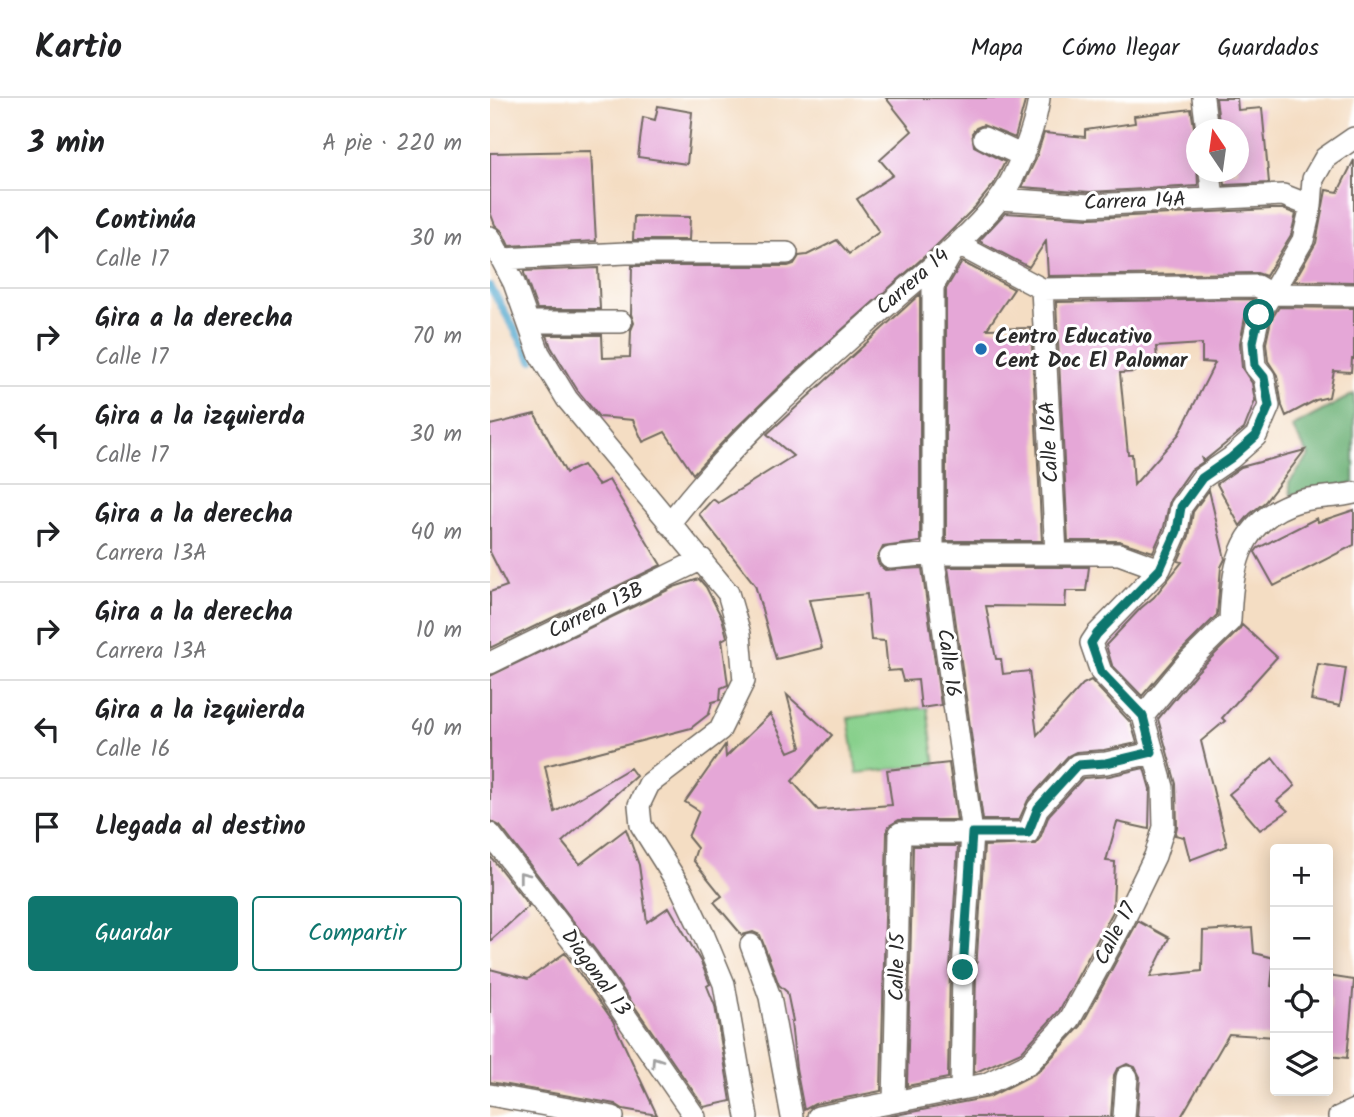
<!DOCTYPE html>
<html lang="es">
<meta charset="utf-8">
<style>
body{margin:0;font-family:Kalam,sans-serif;background:#f2f2f2;color:#202124}
.controls{position:absolute;right:21px;bottom:21px;display:grid;overflow:hidden;border-radius:7px;box-shadow:0 4px 18px #0003}
.controls button{width:63px;height:63px;display:grid;place-items:center;padding:0;border:0;border-bottom:2px solid #e0e0e0;background:#fff;color:#202124;font:35px sans-serif}
.compass{position:absolute;left:696px;top:21px;width:63px;height:63px;border-radius:50%;background:#fff;box-shadow:0 4px 18px #0003;rotate:347deg}
.stop{position:absolute;width:21px;height:21px;margin:-16px;border:5px solid #0f766e;border-radius:50%;background:#fff}
.stop.end{background:#0f766e;border-color:#fff;box-shadow:0 2px 7px #0008}
.list{margin:0;padding:0;list-style:none}
h2{display:flex;justify-content:space-between;align-items:center;height:91px;margin:0;padding:0 28px;font-size:30px}
h2 small{font-size:23px;font-weight:400;color:#757577}
.list li{display:grid;grid-template-columns:46px 1fr auto;gap:21px;align-items:center;box-sizing:border-box;height:98px;padding:0 28px;border-top:2px solid #e0e0e0}
.list b{display:block;font-size:26px;white-space:nowrap}
.list p{margin:0;font-size:23px;white-space:nowrap;color:#757577}
.list em{font-size:23px;font-style:normal;color:#757577}
.actions{display:flex;gap:14px;padding:21px 28px}
.actions a{flex:1;padding:16px 0;border:2px solid #0f766e;border-radius:7px;text-align:center;font-size:24px;color:#0f766e}
.actions .main{background:#0f766e;color:#fff}
.icon{flex:none;width:38px;height:38px;fill:none;stroke:currentColor;stroke-width:2;stroke-linecap:round;stroke-linejoin:round}
.map{position:relative;flex:none;width:864px;height:1019px;overflow:hidden}
header{display:flex;align-items:center;gap:42px;box-sizing:border-box;height:98px;padding:0 35px;background:#fff;border-bottom:2px solid #e0e0e0}
header strong{font-size:33px}
nav{display:flex;gap:38px;margin-inline-start:auto;font-size:24px}
main{display:flex}
aside{flex:1;background:#fff}
.map>svg:first-child{display:block}
</style>
<header>
<strong>Kartio</strong>
<nav><a>Mapa</a><a>Cómo llegar</a><a>Guardados</a></nav>
</header>
<main>
<aside>
<h2>3 min<small>A pie · 220 m</small></h2>
<ul class="list">
<li><svg class="icon" aria-label="ahead" viewBox="0 0 24 24"><path d="M12 20V5M6 11l6-6 6 6"/></svg><div><b>Continúa</b><p>Calle 17</p></div><em>30 m</em></li>
<li><svg class="icon" aria-label="right" viewBox="0 0 24 24"><path d="M7 20v-9h11M14 6l5 5-5 5"/></svg><div><b>Gira a la derecha</b><p>Calle 17</p></div><em>70 m</em></li>
<li><svg class="icon" aria-label="left" viewBox="0 0 24 24"><path d="M17 20v-9H6M10 6l-5 5 5 5"/></svg><div><b>Gira a la izquierda</b><p>Calle 17</p></div><em>30 m</em></li>
<li><svg class="icon" aria-label="right" viewBox="0 0 24 24"><path d="M7 20v-9h11M14 6l5 5-5 5"/></svg><div><b>Gira a la derecha</b><p>Carrera 13A</p></div><em>40 m</em></li>
<li><svg class="icon" aria-label="right" viewBox="0 0 24 24"><path d="M7 20v-9h11M14 6l5 5-5 5"/></svg><div><b>Gira a la derecha</b><p>Carrera 13A</p></div><em>10 m</em></li>
<li><svg class="icon" aria-label="left" viewBox="0 0 24 24"><path d="M17 20v-9H6M10 6l-5 5 5 5"/></svg><div><b>Gira a la izquierda</b><p>Calle 16</p></div><em>40 m</em></li>
<li><svg class="icon" aria-label="arrive" viewBox="0 0 24 24"><path d="M6 21V4h12l-3 4 3 4H6"/></svg><div><b>Llegada al destino</b></div></li>
</ul>
<div class="actions"><a class="main">Guardar</a><a>Compartir</a></div>
</aside>
<div class="map">
<svg width="864" height="1019" viewBox="0 0 864 1019">
<rect width="100%" height="100%" fill="#fff"/>
<filter id="ink" filterUnits="userSpaceOnUse"><feTurbulence type="fractalNoise" baseFrequency=".0143" numOctaves="2"/><feDisplacementMap in="SourceGraphic" scale="14" xChannelSelector="R" yChannelSelector="G"/><feConvolveMatrix kernelMatrix="1 2 1 2 8 2 1 2 1" color-interpolation-filters="sRGB"/></filter>
<filter id="wash" filterUnits="userSpaceOnUse"><feTurbulence type="fractalNoise" baseFrequency=".00686" numOctaves="4" result="noise"/><feDisplacementMap in="SourceGraphic" scale="28" xChannelSelector="R" yChannelSelector="G"/><feGaussianBlur stdDeviation="1.57" result="paint"/><feColorMatrix in="noise" values="0 0 0 0 0 0 0 0 0 0 0 0 0 0 0 0 0 1.4 0 .05"/><feComposite in="paint" operator="in"/></filter>
<g filter="url(#wash)">
<rect width="100%" height="100%" fill="#f4ddc3"/>
<path fill="#88d08c" stroke="#5a7e5c" stroke-width="2" d="M437 609 445 667 367 675 358 620Z"/>
<path fill="#6eb278" stroke="#4c6e52" stroke-width="2" d="M864 296V385L801 397 799 385 819 358 802 329Z"/>
<g fill="none" stroke-linecap="round" stroke-linejoin="round">
<path stroke="#4ea5cb" stroke-width="8" d="M0 188 42 262"/>
</g>
<g id="blocks">
<path fill="#e5a7d7" fill-rule="evenodd" d="M396 0H536L525 40 493 27 486 30 482 35 484 48 515 64 504 86 485 109 444 150 299 279 244 332 203 376 175 334 153 344 143 322 109 319 88 293 61 249 57 237H112L113 260 140 259 141 232 144 225 141 216 142 168H298L304 166 309 158 317 157 347 142 359 156 389 134 367 101 403 77 390 62 422 33Z
M726 0H747L748 12 772 10 779 85 735 87 733 74H748V32H730Z
M168 8 202 14 197 66 148 59 153 19 165 22Z
M701 11 706 40 708 88 600 94 532 89 545 63 554 35 595 39V32L645 25 644 18Z
M101 53 106 143 19 148 12 133 5 127 0 114V55Z
M864 62V184L804 183 826 145 836 92 848 94Z
M781 111H793L806 116 801 137 776 178 767 175 558 178 556 143 539 169 489 143 515 115 601 120Z
M144 118 200 119 199 142H143Z
M472 164 524 191 497 231 541 230 552 443H456V191Z
M108 170 110 211H47L34 175V173Z
M430 196V444L393 449 387 461 389 467 395 472 432 470 451 607 431 610 428 582 413 583 410 572 398 573 395 543 381 542 377 496 319 502 332 550 286 561 265 487 209 416 223 401 228 405 303 358 277 336Z
M763 201 756 214 750 245 752 270 762 285 765 303 754 331 714 363 711 359 713 364 701 372 680 402 674 429 663 454 629 443H578L566 204ZM712 246V264L725 265 689 336 644 387 642 356H638L630 275 645 274 646 266 667 262 666 249Z
M789 209 864 210V261H862L861 274 844 273 839 299 826 302 796 318 792 308 787 277 778 263 776 245 781 222Z
M45 316 76 375 93 367 108 387 119 382 171 467 0 550V494L17 488 0 454V327Z
M815 352 775 404 760 416 750 428 727 386 751 369Z
M719 392 735 461 731 469 727 517 687 557 652 598 622 567 616 547 651 510 664 499 692 464 688 463 699 438 703 414Z
M864 412V447L784 488 765 454 768 450 827 420 828 424Z
M458 469H599L596 493H576L575 509 496 508 506 561H511L513 576 539 573 547 637 593 586 601 582 641 625 647 645 614 652 586 654 578 658 538 702 529 722H493Z
M209 481 216 489 232 520 237 539 232 542 238 587 231 590 230 602 222 604 219 616 201 630 55 668 65 714 140 670 146 678 72 744 90 766 136 731 149 767 157 824 179 809 211 864 220 886 217 888 225 908 241 1003 214 1009 107 854 10 728 0 723V578L184 489Z
M752 527 787 559 732 620 735 623 711 643 737 748 700 762 694 739 685 737 687 729 686 686 668 621 706 575 749 532Z
M828 566 856 570 850 608 821 602Z
M297 597 342 637 302 683 328 712 402 707 397 672 459 665 467 722H409L399 728 397 734 391 993 325 1006 314 1012 306 970 301 924 303 923 297 894 289 887 270 837 263 834 252 837 224 804 232 798 203 762 207 750 198 739 209 713 195 704 235 647 236 659 280 616 299 654 311 649Z
M783 660 805 688 787 703 798 713 770 732 739 696Z
M654 670 660 691 659 731 627 724 616 763 625 764 623 809 625 810 569 913 531 954 484 975 486 873 494 748 545 746 550 740 559 717 593 680 619 678Z
M423 748H468L460 871 458 980 417 988Z
M0 758 39 808 0 843Z
M648 823 679 840 660 879 712 873 713 833 762 830 764 855 784 860 781 888 785 889V939L739 936 691 1019H647L650 979 645 969 637 966 627 971 624 977 621 1019H396L499 999 548 974 591 928Z
M75 855 123 923 167 1017 133 1011 125 1006 0 984V871L38 881Z
M838 878 864 882 857 960 838 958 841 899H838Z"/>
</g>
</g>
<g filter="url(#ink)">
<use href="#blocks" fill-opacity="0" stroke="#716960" stroke-width="2"/>
<g fill="none" stroke-linecap="round" stroke-linejoin="round">
<g stroke="#716960" stroke-width="24">
<path id="street" d="M713 0 717 32
M494 40 533 58
M720 74 723 101
M510 101 600 107 793 97 821 108
M0 139 24 185 49 255 77 301 238 495 250 536 254 583 230 632 159 686 149 707 151 727 192 792 214 838 234 886 257 1019
M467 146 443 188V456L482 735 473 872 471 991
M467 146 552 191 767 188 781 196 864 197
M12 161 136 155H297
M552 191 566 456
M39 224H131
M179 426C240 346 317 279 392 212 431 177 475 144 508 103 526 81 546 27 549 0
M400 460 443 456H629L670 471
M0 565 212 461
M653 618 696 566 740 523C742 473 747 427 800 406 819 398 844 400 864 395
M0 736 97 862 205 1019
M261 847 280 899 302 1019
M0 997 123 1019
M404 1004 410 735H538L548 710 587 667 616 665 662 655
M328 1019 496 986 539 965 580 921 633 824 665 758 674 729 673 689 653 618 611 574 601 545 607 536 670 471 687 433 691 409 712 380 741 360 766 338 779 308 774 279 765 268 763 244 769 217 813 142 821 108 823 81 835 60 864 40
M634 1019 637 979
M849 1019 864 1012"/>
</g>
<use href="#street" stroke="#fff" stroke-width="21"/>
</g>
<defs><path id="oneway-chevron" d="M-2-3.5L2.5 0L-2 3.5" fill="none" stroke-width="1.6" stroke-linecap="round" stroke-linejoin="round" transform="scale(1.75)"/></defs>
<g stroke="#a0a0a0">
<use href="#oneway-chevron" transform="translate(33 778) rotate(-128)"/>
<use href="#oneway-chevron" transform="translate(166 963) rotate(-124)"/>
</g>
</g>
<g fill="none" stroke-linecap="round" stroke-linejoin="round" filter="url(#ink)">
<path stroke="#0f766e" stroke-width="9" d="M473 872 482 735H538L548 710 587 667 616 665 662 654 653 618 611 574 601 545 607 536 670 471 687 433 691 409 712 380 741 360 766 338 779 308 774 279 765 268 763 244 769 217"/>
</g>
<circle fill="#1f6fb2" stroke="#fff" stroke-width="2.5" cx="491" cy="251" r="7"/>
<g text-anchor="middle" dominant-baseline="central" stroke-width="6" stroke-linejoin="round" paint-order="stroke">
<g font-size="21" fill="#2b2b2b" stroke="#fff">
<text transform="translate(645 104) rotate(-2)">Carrera 14A</text>
<text transform="translate(423 184) rotate(-41)">Carrera 14</text>
<text transform="translate(560 344) rotate(-93)">Calle 16A</text>
<text transform="translate(106 513) rotate(-26)">Carrera 13B</text>
<text transform="translate(458 565) rotate(82)">Calle 16</text>
<text transform="translate(626 836) rotate(-63)">Calle 17</text>
<text transform="translate(408 869) rotate(-89)">Calle 15</text>
<text transform="translate(105 875) rotate(54)">Diagonal 13</text>
</g>
<g font-size="21" font-weight="bold" fill="#2b2b2b" stroke="#fff" text-anchor="start">
<text x="505" y="239">Centro Educativo<tspan x="505" dy="24">Cent Doc El Palomar</tspan></text>
</g>
</g>
</svg>
<div class="controls">
<button>+</button>
<button>−</button>
<button><svg class="icon" aria-label="locate" viewBox="0 0 24 24"><circle cx="12" cy="12" r="6"/><path d="M12 2v4M12 18v4M2 12h4M18 12h4"/></svg></button>
<button><svg class="icon" aria-label="layers" viewBox="0 0 24 24"><path d="M12 4l9 5-9 5-9-5zM3 14l9 5 9-5"/></svg></button>
</div>
<svg class="compass" viewBox="-18 -18 36 36"><path d="M0-13l5 13h-10z" fill="#e53935"/><path d="M0 13l5-13h-10z" fill="#757577"/></svg>
<div class="stop" style="left:769px;top:217px"></div>
<div class="stop end" style="left:473px;top:872px"></div>
</div>
</main>
